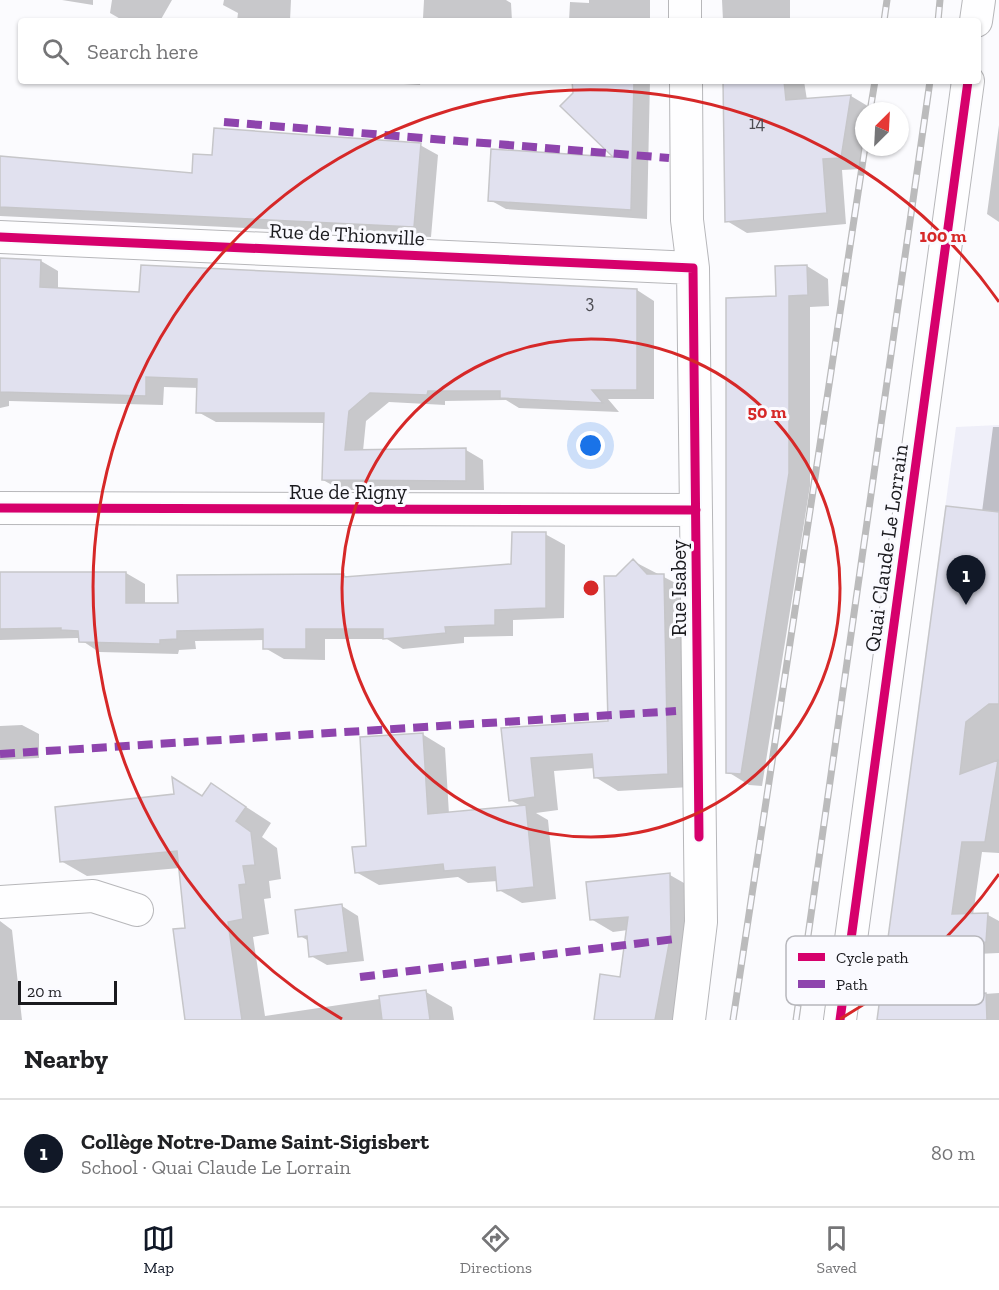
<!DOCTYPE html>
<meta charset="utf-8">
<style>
body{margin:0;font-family:"Zilla Slab",serif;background:#f6f6f6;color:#202124}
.compass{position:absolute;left:855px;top:102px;width:54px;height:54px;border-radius:50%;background:#fff;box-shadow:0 2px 4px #0004;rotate:24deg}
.scale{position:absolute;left:18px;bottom:15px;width:99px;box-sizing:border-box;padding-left:6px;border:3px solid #1a1a1e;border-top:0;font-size:16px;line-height:21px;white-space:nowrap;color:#1a1a1e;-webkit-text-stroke:4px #fafaff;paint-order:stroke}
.you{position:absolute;left:591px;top:446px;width:21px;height:21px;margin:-15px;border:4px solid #fff;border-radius:50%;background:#1a73e8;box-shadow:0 0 0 9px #1a73e833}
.badge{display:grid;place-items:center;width:39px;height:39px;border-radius:50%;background:#111827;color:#fff;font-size:20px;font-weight:700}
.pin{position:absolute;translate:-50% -50px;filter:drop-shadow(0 2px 3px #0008)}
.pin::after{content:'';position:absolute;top:32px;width:21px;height:18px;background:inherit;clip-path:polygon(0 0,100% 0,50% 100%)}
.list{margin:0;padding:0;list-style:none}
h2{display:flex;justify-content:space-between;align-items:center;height:78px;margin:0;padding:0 24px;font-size:26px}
h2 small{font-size:20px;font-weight:400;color:#757577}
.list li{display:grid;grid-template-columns:39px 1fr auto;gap:18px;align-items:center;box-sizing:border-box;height:108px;padding:0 24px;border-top:2px solid #e0e0e0}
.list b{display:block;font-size:22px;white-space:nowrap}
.list p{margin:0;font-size:20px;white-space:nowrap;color:#757577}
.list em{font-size:20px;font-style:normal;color:#757577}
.icon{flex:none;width:33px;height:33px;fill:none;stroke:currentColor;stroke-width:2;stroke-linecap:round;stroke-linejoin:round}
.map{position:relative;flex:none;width:999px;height:1020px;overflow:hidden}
.search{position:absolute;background:#fff;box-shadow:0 2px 4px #0004;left:18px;right:18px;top:18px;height:66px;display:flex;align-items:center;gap:15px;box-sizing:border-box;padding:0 21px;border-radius:6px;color:#757577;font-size:22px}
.sheet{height:186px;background:#fff}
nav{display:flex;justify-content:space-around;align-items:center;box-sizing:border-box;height:84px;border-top:2px solid #e0e0e0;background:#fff;font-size:16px;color:#757577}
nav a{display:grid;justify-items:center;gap:3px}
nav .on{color:#111827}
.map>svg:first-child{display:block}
</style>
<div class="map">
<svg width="999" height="1020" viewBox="0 0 999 1020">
<rect width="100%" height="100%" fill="#fbfbfe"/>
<path fill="#efeff9" d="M999 425V704L918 709 956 427Z"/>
<path fill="#0003" d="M62 0H93V5Z
M112 0H172L160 21H124L110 13Z
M224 0H291L290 21H237L238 13 223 5Z
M424 0H506L511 3 512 21H429L423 18Z
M589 0H650V21H569L570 2 589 3Z
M722 0H790V21H723Z
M353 81H421L420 85Z
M574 81H650L647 219 506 209 490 200 617 159 574 94Z
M724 81H804L807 100 851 96 871 108 870 111H864V147L861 169 842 170 846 224 747 233 727 221Z
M999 125V222L987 214Z
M420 145 438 155 431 237 0 216V158L193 174 214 157Z
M0 259 41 261 58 271V290L141 294 637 290 654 301V399H608L619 412 519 408 506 400 445 401V405L389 402 366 421 363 451 466 450 483 460 484 490H341L323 480 325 423 216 422 198 412 199 388 164 387 163 405 9 401V406L0 408Z
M807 266 828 279 829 306 810 307V486L762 786 749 785 728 772 777 298Z
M993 427H999V853L982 852 973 915H988L999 921V953L954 955 955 996 999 993V1020H878L982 512Z
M545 534 565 545 564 618 513 620V636L464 637V643L403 649 387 639H325V660L284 659 265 648V640L195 641 196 649 179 650 178 654 99 652 78 638 0 640V574L126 573 145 584V605H179L344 575 349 578 513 565Z
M633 561 687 589 691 787 618 791 595 777V768L554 771 558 810 536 813 548 820 556 899 522 903 499 890 498 881 468 883 458 877 379 885 356 872 422 734 445 748 449 814 523 807 510 800 503 729 610 723 617 577Z
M22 725 39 734V758L0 760V726Z
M174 779 208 802 212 785 271 823 262 837 277 848 281 879 269 881 271 898 264 899 269 934 253 937 265 1016 426 992 452 1007 454 1020H186L187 929 180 868 87 876 61 861 176 795Z
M670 875 691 887 679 1020H595L622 978 628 930 613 932 591 919Z
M342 906 358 916 364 961 327 965 311 956 309 941 300 936Z
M0 921 12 930 22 1020H0Z"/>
<path fill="#e1e1ef" stroke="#c6c6c9" stroke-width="1.5" d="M572 81H634L631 210 488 201 491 149 613 157 560 106 573 93Z
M723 81H784L786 100 851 95 841 158 823 159 827 213 725 222Z
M214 128 421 143 414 227 0 207V156L192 173 193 154 212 155Z
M0 258 41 260 40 287 139 292 141 265 637 289V390H592L603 403 500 398V391H428L427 395 370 393 349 411 345 450 466 448V481L322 480 324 413H196L197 379 146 377V396L0 392Z
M807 265 808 295 789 296V473L776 554 741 774 726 773V298L776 296 775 266Z
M946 506 999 512V704H989L966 722 960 774 998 760 985 842H962L952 914 988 913 986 942 934 944 935 996 986 993 987 1020H877Z
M512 532H546V608L495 610V625L445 627 446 633 383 639V629H306V649H263V629L177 631V639L160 640V644L79 642 78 631 61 630V628L0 629V572H126V603H178L177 575 344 574V577L511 564Z
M633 559 647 574H664L668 774 594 778 592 754 531 758 535 797 509 801 501 728 608 721 604 576H616Z
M423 733 428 814 526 805 534 887 497 891 495 867 444 871 443 864 355 873 352 847 366 846 360 737Z
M172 777 202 796 211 783 246 807 236 821 251 832 255 865 243 866 246 884 239 885 243 919 228 922 242 1020H185L173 929 185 928 177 851 60 862 55 807 174 794Z
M670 873 671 933 655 1020H594L600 974 620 977 628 917 590 920 586 882Z
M342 904 348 952 309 957 307 936 298 937 295 910Z
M426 990 430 1020H382L379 996Z"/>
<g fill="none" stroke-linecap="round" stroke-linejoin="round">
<g stroke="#b7b7ba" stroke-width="34">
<path id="minor" d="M685 0V21
M976 21 979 0
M686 81 687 220 693 268 701 922 689 1020
M0 237 693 268
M0 508 696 510
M0 902 93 896 137 910
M840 1020 968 81"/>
</g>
<use href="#minor" stroke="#fefeff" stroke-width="32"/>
<g stroke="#bbbbbc" stroke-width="7">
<path id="rail" d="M884 21 887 0
M938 21 940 0
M870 111 875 81
M733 1020 865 147
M796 1020 930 81"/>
</g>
<use href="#rail" stroke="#fafaff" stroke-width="4.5" stroke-dasharray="14" stroke-linecap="butt"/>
<path stroke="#8e44ad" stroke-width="8" stroke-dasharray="15 8" stroke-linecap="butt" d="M224 122 669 158
M0 754 676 711
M360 977 675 939"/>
<g stroke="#fafaff" stroke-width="13">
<path id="cycleway" d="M0 237 693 268 699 837
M0 508 696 510
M840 1020 968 81"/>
</g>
<use href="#cycleway" stroke="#d6006c" stroke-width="9"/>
</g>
<g fill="none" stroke="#d62828" stroke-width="3">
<circle cx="591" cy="588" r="249"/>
<path d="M999 874A498 498 0 0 1 840 1019M342 1019A498 498 0 1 1 999 302"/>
</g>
<g text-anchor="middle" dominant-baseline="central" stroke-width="6" stroke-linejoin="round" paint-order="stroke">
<g font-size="18" fill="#4c4c52">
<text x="757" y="123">14</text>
<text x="590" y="302">3</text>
</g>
<g font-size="21" fill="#1a1a1e" stroke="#fafaff">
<text transform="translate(347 234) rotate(3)">Rue de Thionville</text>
<text x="348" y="491">Rue de Rigny</text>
<text transform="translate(886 548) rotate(-82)">Quai Claude Le Lorrain</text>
<text transform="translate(678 588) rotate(-90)">Rue Isabey</text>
</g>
</g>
<rect x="786" y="936" width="198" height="69" rx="9" fill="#fafaff" stroke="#b7b7bc" stroke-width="1.5"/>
<rect x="798" y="953" width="27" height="8" fill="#d6006c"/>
<rect x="798" y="980" width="27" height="8" fill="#8e44ad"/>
<g font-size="16" fill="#1a1a1e">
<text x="836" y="963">Cycle path</text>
<text x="836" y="990">Path</text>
</g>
<circle cx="591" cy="588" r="9" fill="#d62828" stroke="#fafaff" stroke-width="3"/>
<g font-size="18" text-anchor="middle" font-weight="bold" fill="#d62828" stroke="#fafaff" stroke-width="6" stroke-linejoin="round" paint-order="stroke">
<text x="943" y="242">100 m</text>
<text x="767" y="418">50 m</text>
</g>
</svg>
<svg class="compass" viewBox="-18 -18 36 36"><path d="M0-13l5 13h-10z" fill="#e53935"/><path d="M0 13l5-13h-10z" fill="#757577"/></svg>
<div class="scale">20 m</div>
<div class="you"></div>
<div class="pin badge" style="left:966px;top:605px">1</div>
<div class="search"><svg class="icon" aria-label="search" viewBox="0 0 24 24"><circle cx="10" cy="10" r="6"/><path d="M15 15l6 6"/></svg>Search here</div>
</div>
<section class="sheet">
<h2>Nearby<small></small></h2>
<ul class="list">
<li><span class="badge">1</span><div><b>Collège Notre-Dame Saint-Sigisbert</b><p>School · Quai Claude Le Lorrain</p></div><em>80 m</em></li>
</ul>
</section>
<nav>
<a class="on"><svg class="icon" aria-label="map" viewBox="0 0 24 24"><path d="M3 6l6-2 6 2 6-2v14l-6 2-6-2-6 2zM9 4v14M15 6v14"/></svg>Map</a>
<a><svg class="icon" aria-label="directions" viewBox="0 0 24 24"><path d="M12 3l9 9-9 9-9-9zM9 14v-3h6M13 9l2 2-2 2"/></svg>Directions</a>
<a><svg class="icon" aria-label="saved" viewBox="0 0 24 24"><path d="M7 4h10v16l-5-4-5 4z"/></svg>Saved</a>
</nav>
